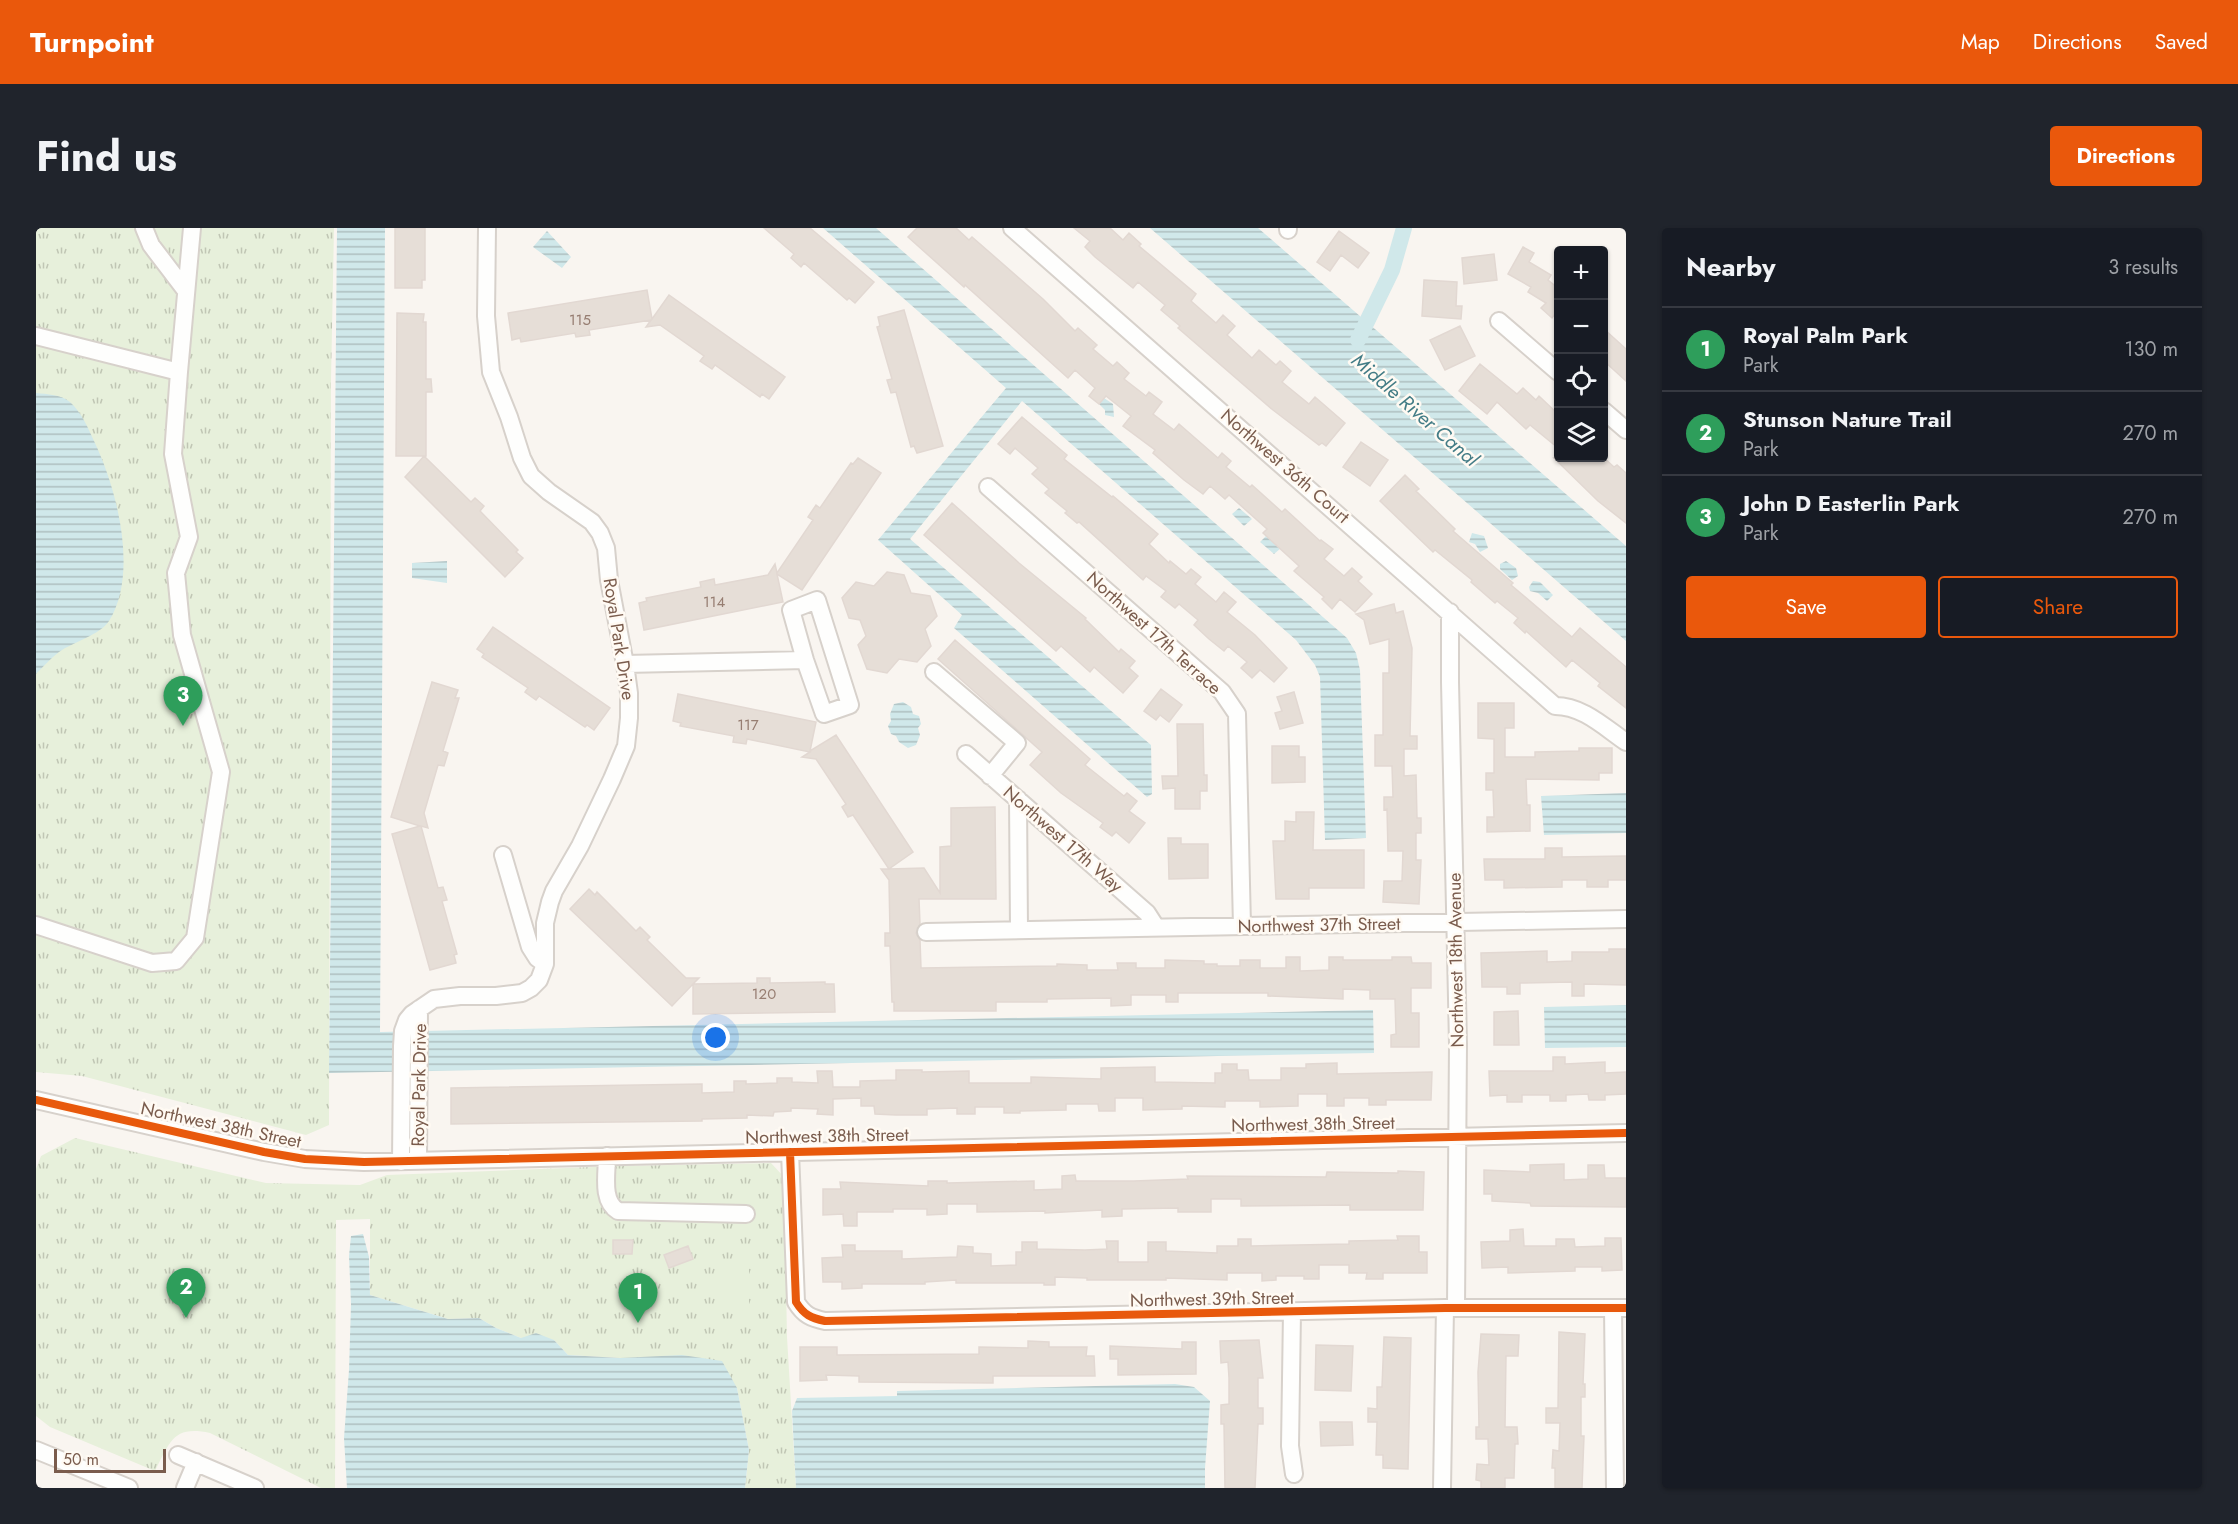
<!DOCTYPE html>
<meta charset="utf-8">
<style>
body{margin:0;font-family:Jost,sans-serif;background:#20242c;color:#f1f3f6}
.controls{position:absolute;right:18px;top:18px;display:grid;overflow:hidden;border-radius:6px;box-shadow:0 2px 4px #0004}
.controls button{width:54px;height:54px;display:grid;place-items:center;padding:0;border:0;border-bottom:2px solid #363941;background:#171b24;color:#f1f3f6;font:30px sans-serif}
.scale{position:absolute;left:18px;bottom:15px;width:112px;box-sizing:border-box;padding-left:6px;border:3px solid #7a5c4d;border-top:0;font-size:16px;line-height:21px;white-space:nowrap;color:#7a5c4d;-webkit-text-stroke:4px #fffaf3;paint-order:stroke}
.you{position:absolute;left:680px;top:810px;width:21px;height:21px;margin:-15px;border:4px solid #fff;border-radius:50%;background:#1a73e8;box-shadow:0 0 0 9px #1a73e833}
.badge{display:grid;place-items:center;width:39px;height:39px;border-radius:50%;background:#ea580c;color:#fff;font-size:20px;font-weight:700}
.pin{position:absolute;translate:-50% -50px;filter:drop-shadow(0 2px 3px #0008)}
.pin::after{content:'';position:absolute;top:32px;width:21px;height:18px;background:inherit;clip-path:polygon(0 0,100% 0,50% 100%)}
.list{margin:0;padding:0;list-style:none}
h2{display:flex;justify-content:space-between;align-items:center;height:78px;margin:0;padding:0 24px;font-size:26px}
h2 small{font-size:20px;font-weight:400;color:#9ea1a6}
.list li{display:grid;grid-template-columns:39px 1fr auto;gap:18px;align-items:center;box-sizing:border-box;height:84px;padding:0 24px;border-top:2px solid #363941}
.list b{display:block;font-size:22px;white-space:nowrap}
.list p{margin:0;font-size:20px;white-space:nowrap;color:#9ea1a6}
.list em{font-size:20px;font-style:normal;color:#9ea1a6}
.actions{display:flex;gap:12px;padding:18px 24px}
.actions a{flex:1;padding:14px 0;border:2px solid #ea580c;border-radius:6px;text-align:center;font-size:21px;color:#ea580c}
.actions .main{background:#ea580c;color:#fff}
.icon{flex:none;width:33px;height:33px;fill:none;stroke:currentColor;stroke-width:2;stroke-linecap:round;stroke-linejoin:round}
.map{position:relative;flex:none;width:1590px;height:1260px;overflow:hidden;border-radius:6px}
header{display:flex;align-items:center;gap:36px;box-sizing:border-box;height:84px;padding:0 30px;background:#ea580c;color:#fff}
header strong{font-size:28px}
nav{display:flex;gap:33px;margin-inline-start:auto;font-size:21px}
.intro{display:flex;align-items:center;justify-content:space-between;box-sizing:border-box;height:144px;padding:0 36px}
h1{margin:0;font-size:42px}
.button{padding:15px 27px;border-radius:6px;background:#ea580c;color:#fff;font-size:21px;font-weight:700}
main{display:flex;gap:36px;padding:0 36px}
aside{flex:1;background:#171b24;border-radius:6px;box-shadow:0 2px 4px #0004}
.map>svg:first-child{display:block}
</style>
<header>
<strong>Turnpoint</strong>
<nav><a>Map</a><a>Directions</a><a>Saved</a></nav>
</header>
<div class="intro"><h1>Find us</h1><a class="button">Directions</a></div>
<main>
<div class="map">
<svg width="1590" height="1260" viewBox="0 0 1590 1260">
<defs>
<pattern id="grass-tufts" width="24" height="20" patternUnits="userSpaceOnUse" patternTransform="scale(1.5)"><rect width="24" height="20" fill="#e7f0db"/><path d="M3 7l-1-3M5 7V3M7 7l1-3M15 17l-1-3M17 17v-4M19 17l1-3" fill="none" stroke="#c0c6b4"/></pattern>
<pattern id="water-rules" width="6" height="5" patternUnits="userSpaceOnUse" patternTransform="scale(1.5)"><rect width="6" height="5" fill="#d0e8ea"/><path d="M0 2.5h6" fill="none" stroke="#aebfc0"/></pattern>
</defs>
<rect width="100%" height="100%" fill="#f9f5f0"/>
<path fill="url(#grass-tufts)" d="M0 0H298L295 152 293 897 270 907 46 848 0 844Z
M39 910 230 955 324 957 351 947 584 938 735 935 748 949 751 1109 760 1260H709L713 1222 701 1160 584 1130 532 1127 518 1112 485 1110 460 1100 443 1090 412 1091 334 1067V991L300 992 299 1260H285L174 1205C137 1197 134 1214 119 1243L14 1199 0 1188V941L5 928Z"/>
<path fill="#e7f0db" d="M683 1034H713V1083L683 1082Z"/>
<path fill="url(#water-rules)" d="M301 0H349L344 804 1337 782 1338 825 293 845Z
M787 0H840L1311 410 1320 425 1324 442 1330 610 1289 612 1284 449 1279 437 1260 412 986 173 874 311 1115 517 1116 566 1111 569 918 400 926 387 842 312 970 160Z
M1114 0H1222L1590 318V413Z
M511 3 535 29 526 40 497 19Z
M0 165C11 166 26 167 34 174 46 185 52 200 58 213 81 261 103 345 73 393 64 407 37 414 23 424 15 430 7 439 0 446Z
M1068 170 1077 176 1078 189 1069 187V182L1063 176Z
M1203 280 1216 291 1208 298 1196 286Z
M1436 305 1448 308 1452 320 1444 324 1439 316 1433 314Z
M1231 307 1245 320 1238 326 1224 314Z
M411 333V355L376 350V335Z
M1470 333 1480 340 1482 348 1476 352 1464 341V336Z
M1497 353 1504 354 1517 367 1511 373 1502 365 1494 363 1493 359Z
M867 474 875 479 877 486 883 488 885 496 882 500 884 507 880 517 872 520 863 514 860 508 855 506 852 498 855 493 854 486 858 476Z
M1590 565V605L1508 607 1505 568Z
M1590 777V819L1509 820 1508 779Z
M327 1006 333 1029 334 1067 412 1091 443 1090 460 1100 485 1110 500 1105 518 1112 532 1127 584 1130 646 1127 686 1133 701 1160 713 1222 709 1260H311L308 1210 313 1142 315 1076 313 1028 315 1008Z
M1139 1156 1158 1159 1174 1173 1169 1240V1260H760L756 1183 761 1170 861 1168V1163Z"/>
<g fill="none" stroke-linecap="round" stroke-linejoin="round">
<path stroke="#d0e8ea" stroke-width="16" d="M1322 112 1356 42 1368 0"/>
</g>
<path fill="#e6ded7" stroke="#e2d8d2" stroke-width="1.5" d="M359 0H389V52H386V60H359Z
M728 0H774L838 54 819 75 813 70 811 72 768 35 765 39 755 30 758 26Z
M881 0H920L933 12 936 9 1007 71 1039 103 1042 100 1061 117 1057 121 1077 138 1081 134 1093 145 1088 151 1110 168 1113 164 1126 174 1117 186 1138 202 1143 196 1182 230 1186 225 1195 233 1190 239 1214 259 1216 257 1246 284 1249 281 1284 313 1285 312 1297 321 1288 331 1308 348 1316 340 1326 349 1322 353 1336 366 1319 384 1304 371 1296 381 1286 371 1288 369 1258 343 1263 338 1227 305 1231 301 1193 267 1189 271 1174 258 1167 266 1148 252 1117 225 1119 222 1087 198 1095 188 1070 168 1063 176 1053 168 1059 160 1039 142 1032 150 929 57 928 59 872 9Z
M1038 0H1074L1087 12 1093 5 1105 16 1103 18 1160 66 1155 73 1180 95 1187 87 1199 98 1191 107 1216 130 1223 122 1240 137 1244 133 1255 143 1246 154 1273 176 1279 169 1309 195 1290 218 1286 215 1283 217 1237 182 1142 100 1144 98 1125 82 1129 77 1102 54 1097 60 1059 29 1049 19 1054 13Z
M1303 3 1333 25 1322 40 1305 27 1294 43 1281 34Z
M1487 19 1498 25 1493 34 1515 47 1512 52 1522 60V82L1516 90 1505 80 1510 75 1492 64 1495 59 1472 46Z
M1458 26 1461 52 1428 56 1426 30Z
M1388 52 1421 54 1420 78H1426L1425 91 1386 88Z
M611 62 616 91 633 67 749 149 733 171 726 166 724 169 679 137 676 141 664 133 668 128 624 97 610 99 615 92 553 102 554 107 540 109 539 105 485 114 484 110 476 112 472 85Z
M868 82 907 218 881 225 878 218 875 219 860 164 855 165 851 152 856 151 841 99 844 98 842 89Z
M361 85 388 86 387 94H390V151H395L396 164H390V228H360Z
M1424 98 1439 128 1409 142 1394 112Z
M1568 101 1590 121V153L1568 133Z
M1444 136 1481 166 1487 160 1500 172 1503 168 1522 186V220L1494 197 1490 201 1461 174 1451 186 1423 163Z
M986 189 1031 227 1028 231 1076 269 1077 268 1122 306 1113 316 1133 335 1134 333 1150 346 1155 341 1165 349 1159 356 1180 374 1188 364 1200 374 1191 384 1219 407 1251 440 1238 454 1224 442 1216 450 1205 440 1211 434 1192 418 1188 423 1173 411 1158 397 1162 392 1143 376 1139 380 1125 369 1130 363 1110 348 1107 352 1043 294 1041 295 1029 285 1031 283 1009 265 1013 261 996 246 1002 240 979 220 974 226 962 216Z
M1325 214 1352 232 1334 258 1307 239Z
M388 228 435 274 439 270 448 278 444 283 482 322 480 324 487 330 469 349 369 249Z
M822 230 845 245 766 362 741 346 747 374 608 402 603 375 611 373 610 370 665 359 664 354 678 351 679 357 732 347 739 336 741 345 777 292 772 289 780 277 784 280 815 235 817 236Z
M1518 230H1568L1578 239 1581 237 1590 245V295L1562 273Z
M1369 247 1383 261 1380 263 1419 301 1417 303 1477 355 1475 357 1536 409 1544 400 1590 439V480L1562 458 1564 455 1536 432 1530 439 1490 403 1489 405 1478 395 1482 390 1461 373 1459 375 1435 354 1436 352 1399 322 1397 324 1344 273Z
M916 275 983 335 1050 390 1049 391 1083 424 1085 421 1099 433 1093 440 1102 448 1087 465 1058 439 1054 444 1025 418 1020 423 888 307Z
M851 344 868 347 875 365 894 368 901 388 889 401 895 418 881 434 863 431 851 445 831 441 822 417 830 408 824 392 813 390 806 370 820 354 838 358Z
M1358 376 1360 385 1367 383 1376 420 1374 508H1381V521H1368V548L1380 547 1381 590H1385V605H1380V632H1385L1383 676 1347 674 1348 653H1366L1367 623H1352L1351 581 1348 582V569H1357L1356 538H1339V507H1347V445H1353V411L1334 416 1328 392 1320 386Z
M457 399 574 480 558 502 551 497 549 499 503 468 500 472 489 464 492 460 446 429 448 426 441 421Z
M919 412 1054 531 1049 537 1088 568 1091 565 1101 573 1093 583 1109 595 1093 615 1080 604 1076 608 1064 599 1067 595 1025 565 994 537 1006 524 902 431Z
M396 454 422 462 419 470H423L407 523 412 525 408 538 402 537 388 585 392 600 385 598 402 660 407 659 411 672 406 673 421 726 418 727 420 735 394 742 356 606 384 598 355 589Z
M1125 461 1146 477 1133 494 1124 487 1120 492 1108 483Z
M1258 464 1267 495 1244 501 1239 485 1246 483 1241 469Z
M642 466 780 494 774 523 800 507 877 624 853 641 888 640 904 665V619L915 618V580L959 579 960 671H883L884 696 880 705 884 712 885 740 1021 738V736L1051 737V742H1082L1081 735H1100V740H1129V732L1168 733V736H1181V738H1204V732H1224V740H1250V729H1264V743L1293 742V729H1307V732H1356V729H1375L1376 735H1395V760H1375V785H1383V819H1355V807L1360 806 1359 771H1334V762L1307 761V771L1232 768V765H1142V774H1130V767H1095V777L1075 778V770L1011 771V774H960V783H858V774H856L854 718H849V705H854L853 652 845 641H853L817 587 812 589 806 579 810 576 780 531 766 529 774 524 711 511 710 516 697 514 698 508 644 498 645 495 637 493Z
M1442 475H1478V500H1469V529H1499V524L1543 523V520H1576V545H1563V552L1490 551 1491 577H1494V603L1451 604V589H1458L1457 562H1450V545H1458V511L1442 510Z
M1141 496H1167L1168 547H1171V563H1164V581H1139V560L1127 561 1126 548H1142Z
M1236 518H1263V529H1269V554L1236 555Z
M1260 584H1278L1277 622H1328V660H1273V671H1240L1237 613H1249V593L1260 594Z
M1132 610H1145V616H1172V650L1133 651Z
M1509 620H1526V629L1590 628V652H1572V659H1551V652H1526V659L1468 660V652H1449L1448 631H1509Z
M553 661 559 667 561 664 600 703 604 699 614 709 611 712 650 750H663L657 756 721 755V750H734V755L789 754V756H798L799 784 657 786V756L636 778 534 681Z
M1573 721H1590V757L1548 756V768H1536V754L1484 755V766H1471V759H1446L1445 725 1511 723V734L1536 733V724H1573Z
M1482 783 1483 817H1458V784Z
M1517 829H1529V836L1569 834V845L1590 844V866L1569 867V872H1553L1552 866 1530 867V873H1514V867H1486V874H1471V867L1454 868 1453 843H1517Z
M1301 835V846L1396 844 1395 872H1350V877H1333V870H1308V878H1291V866H1262V878L1224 879V873H1189V879L1146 878V881L1107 882V870H1079V883H1063L1062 876H1030V882L984 883V885H968V879H939V886H921V880L891 881V887H860L839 886 838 878H825V870L797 871V887L781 886 782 881 755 880V883L738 884 737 888 711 887V890L666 891V893L415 896V860L666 856V865L698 864V853H710V856L741 855V850H756V854L782 855 781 843H796L797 859H824V853L860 852V842H886V844L933 843V855H995V849L1065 851V840L1119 839V854L1179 855V845H1186V836H1201V842H1212L1213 852H1245V840H1270V836Z
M1528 936V952L1552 951V937H1568L1569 950H1590V979L1495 978 1494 975 1456 973V966H1448V942L1494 944V937Z
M1362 943 1388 944 1387 982H1314V977L1205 978V971H1175V984H1142V980L1086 981V988L1066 989V982L1009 985V983L941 984V976H911V986L891 987V981H857V984H821V998H808L807 986 787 987V961H805L804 954 892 958V953H911V955L998 953V962L1026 961V948L1039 947 1040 953H1098L1152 951 1151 948 1290 949 1291 944 1362 945Z
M1487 1001 1488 1018H1520V1011H1538L1539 1019 1569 1018V1010H1585L1586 1042 1566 1043V1039H1539V1043L1472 1045V1039L1446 1040 1445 1014 1474 1013V1002Z
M1361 1008H1383V1024H1391V1045H1347V1051H1330L1331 1045H1313V1037H1283V1051H1268V1048H1240V1052L1226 1053V1045H1191V1052L1130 1050V1052H1051V1050L1019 1049V1057H1008V1055H920V1052L889 1054V1056H826V1060L806 1061V1054H787L786 1030 807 1029 806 1017H819V1023H866V1031L921 1029 922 1018 937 1019V1025L955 1026V1038L980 1037V1024H986V1014H1001V1021L1049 1022 1071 1021 1070 1013H1082V1034H1112V1014H1130V1023L1181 1025V1018H1202V1011H1215V1018L1313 1016V1013L1362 1012Z
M577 1012H597L596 1026H577Z
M652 1018 657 1031 633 1040 628 1027Z
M1523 1104 1549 1106 1547 1156H1549V1169H1545V1208H1548L1546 1260H1519V1240H1516L1517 1222 1523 1223 1524 1195H1510V1180H1522Z
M1445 1106 1483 1107 1482 1128H1470L1469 1199H1481L1482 1216H1479L1478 1250H1469V1260H1445V1253L1440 1252 1441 1236 1453 1237 1452 1211H1440V1199H1443L1442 1144Z
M1348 1109 1375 1110 1372 1241 1347 1240V1227H1340L1341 1194H1332V1180L1341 1181V1159H1346Z
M1223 1112 1227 1150H1222V1180H1227V1196H1222L1219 1260H1189L1188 1196H1185V1177L1193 1176V1150L1192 1134 1185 1135 1184 1113Z
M992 1113 1013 1114V1119H1051L1050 1128H1058L1059 1148H957V1155L823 1154V1148L790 1147 791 1152 764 1153V1119H801V1127L943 1126V1119L992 1120Z
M1146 1114H1160V1146L1082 1147V1131H1074V1118L1146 1121Z
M1280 1117 1317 1118 1315 1163 1279 1162Z
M1284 1194H1316L1317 1217 1285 1218Z"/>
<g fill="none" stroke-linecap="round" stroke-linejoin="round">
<g stroke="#d7d1cb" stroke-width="20">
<path id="minor" d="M108 0 115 17 150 63
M976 0 1519 478C1547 478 1568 499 1590 514
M1252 2V0
M1463 93 1522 144
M0 108 143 144 137 226 153 309 140 345 146 407 185 544 159 710 140 733 116 735 0 697
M143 144 156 0
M1568 183 1590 202
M952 259 1186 464 1201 486 1206 698
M781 372 814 477 788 486 769 432 755 382Z
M1414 384V454L1422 816 1420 1080
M589 436 769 432
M898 444 981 515 954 548
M930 526 1111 685 1120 699
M982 571 983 702
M467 627 494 719 501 730 509 736
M890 704 1590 691
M0 872 228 924 269 931 328 934 1590 905
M754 924 760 1074C768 1087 775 1090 789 1093L1409 1080H1590
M571 928C571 946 565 973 582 983L710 986
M382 933 383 781
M365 934 366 818 367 803 371 792 376 786 398 771 424 768H460L486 765 495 760 503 752 509 736V695L514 674 518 663 544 618 576 551 590 518 593 490V465L589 436 573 352 570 320 564 305 556 294 513 264 495 248 486 230 473 189 455 144 450 88 451 0
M1577 1080 1579 1260
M1256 1084 1254 1218 1258 1246
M0 1222 93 1260
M142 1227 219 1260
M149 1260 160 1234
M1406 1260 1409 1080"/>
</g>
<use href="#minor" stroke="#fefefd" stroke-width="16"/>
<g stroke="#fffaf3" stroke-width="11">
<path id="cycleway" d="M0 872 228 924 269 931 328 934 1590 905
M754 924 760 1074C768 1087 775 1090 789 1093L1409 1080H1590"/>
</g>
<use href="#cycleway" stroke="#e8590c" stroke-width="8"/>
</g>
<g text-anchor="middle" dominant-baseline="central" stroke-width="5" stroke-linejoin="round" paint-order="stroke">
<g font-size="15" fill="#977e72">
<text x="544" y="92">115</text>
<text x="678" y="374">114</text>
<text x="712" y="497">117</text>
<text x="728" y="766">120</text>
</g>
<g font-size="18" fill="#7a5c4d" stroke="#fffaf3">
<text transform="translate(1249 238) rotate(41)">Northwest 36th Court</text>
<text transform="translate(1118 405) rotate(42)">Northwest 17th Terrace</text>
<text transform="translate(583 411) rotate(81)">Royal Park Drive</text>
<text transform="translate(1027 611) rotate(41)">Northwest 17th Way</text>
<text transform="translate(1283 697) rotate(-1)">Northwest 37th Street</text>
<text transform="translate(1420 732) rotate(-91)">Northwest 18th Avenue</text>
<text transform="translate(383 857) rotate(-89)">Royal Park Drive</text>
<text transform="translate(1277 896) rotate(-1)">Northwest 38th Street</text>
<text transform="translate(185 897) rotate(12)">Northwest 38th Street</text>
<text transform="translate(791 908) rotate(-1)">Northwest 38th Street</text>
<text transform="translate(1176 1071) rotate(-1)">Northwest 39th Street</text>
</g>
<g font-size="20" font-style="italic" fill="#437c86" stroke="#fffaf3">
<text transform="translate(1379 182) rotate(41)">Middle River Canal</text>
</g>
</g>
</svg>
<div class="controls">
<button>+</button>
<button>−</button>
<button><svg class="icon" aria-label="locate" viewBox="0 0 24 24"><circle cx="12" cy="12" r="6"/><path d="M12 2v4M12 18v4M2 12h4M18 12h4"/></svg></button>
<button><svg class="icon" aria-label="layers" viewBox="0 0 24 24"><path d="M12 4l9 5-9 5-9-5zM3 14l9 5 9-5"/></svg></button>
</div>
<div class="scale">50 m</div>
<div class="you"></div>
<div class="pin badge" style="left:602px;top:1095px;background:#2e9e5b">1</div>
<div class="pin badge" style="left:150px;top:1090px;background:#2e9e5b">2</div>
<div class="pin badge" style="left:147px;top:498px;background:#2e9e5b">3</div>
</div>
<aside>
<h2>Nearby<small>3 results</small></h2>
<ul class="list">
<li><span class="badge" style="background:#2e9e5b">1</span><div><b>Royal Palm Park</b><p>Park</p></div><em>130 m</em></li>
<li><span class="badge" style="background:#2e9e5b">2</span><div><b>Stunson Nature Trail</b><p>Park</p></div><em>270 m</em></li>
<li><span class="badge" style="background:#2e9e5b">3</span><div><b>John D Easterlin Park</b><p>Park</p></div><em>270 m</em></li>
</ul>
<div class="actions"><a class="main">Save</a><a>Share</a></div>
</aside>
</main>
